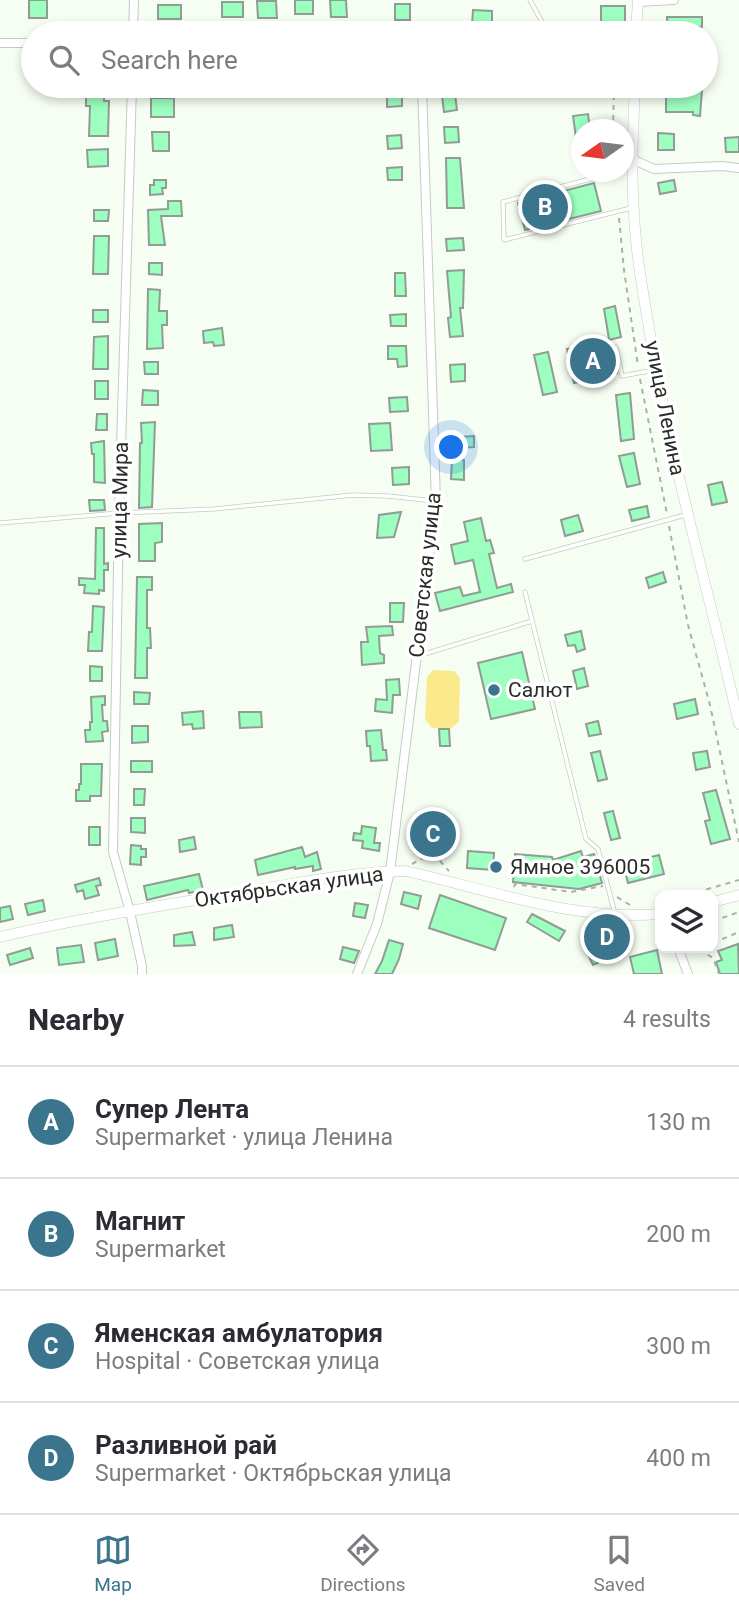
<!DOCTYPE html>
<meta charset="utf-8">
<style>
body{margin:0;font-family:Roboto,sans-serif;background:#f2f2f3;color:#2b2b33}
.controls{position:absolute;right:21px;bottom:21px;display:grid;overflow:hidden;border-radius:14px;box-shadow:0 4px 10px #0003}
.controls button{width:63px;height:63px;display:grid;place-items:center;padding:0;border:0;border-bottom:2px solid #e1e1e2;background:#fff;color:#2b2b33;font:35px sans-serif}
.compass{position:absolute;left:571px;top:119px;width:63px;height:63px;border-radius:50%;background:#fff;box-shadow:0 4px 10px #0003;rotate:256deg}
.you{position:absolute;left:452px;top:448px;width:24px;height:24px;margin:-18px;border:5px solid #fff;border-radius:50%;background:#1a73e8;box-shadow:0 0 0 10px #1a73e833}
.badge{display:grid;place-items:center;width:46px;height:46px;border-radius:50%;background:#3a748d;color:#fff;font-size:23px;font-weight:700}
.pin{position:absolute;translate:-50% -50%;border:4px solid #fff;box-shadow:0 2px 7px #0006}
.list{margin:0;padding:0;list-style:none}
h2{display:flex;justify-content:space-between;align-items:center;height:91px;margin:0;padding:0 28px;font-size:30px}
h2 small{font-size:23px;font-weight:400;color:#7c7c81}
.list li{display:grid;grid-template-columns:46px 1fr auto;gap:21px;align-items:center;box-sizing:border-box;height:112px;padding:0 28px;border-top:2px solid #e1e1e2}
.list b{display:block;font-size:26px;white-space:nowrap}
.list p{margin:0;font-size:23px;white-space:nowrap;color:#7c7c81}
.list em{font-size:23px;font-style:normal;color:#7c7c81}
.icon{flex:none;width:38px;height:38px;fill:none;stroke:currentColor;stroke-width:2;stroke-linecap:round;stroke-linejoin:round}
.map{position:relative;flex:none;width:739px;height:974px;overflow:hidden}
.search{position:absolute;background:#fff;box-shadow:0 4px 10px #0003;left:21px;right:21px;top:21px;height:77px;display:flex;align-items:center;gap:18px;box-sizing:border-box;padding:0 24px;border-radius:38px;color:#7c7c81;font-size:26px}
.sheet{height:539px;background:#fff}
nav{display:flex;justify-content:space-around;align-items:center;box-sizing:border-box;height:98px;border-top:2px solid #e1e1e2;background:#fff;font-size:19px;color:#7c7c81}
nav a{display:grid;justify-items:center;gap:4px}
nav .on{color:#3a748d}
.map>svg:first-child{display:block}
</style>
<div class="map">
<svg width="739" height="974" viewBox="0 0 739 974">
<rect width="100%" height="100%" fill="#f6fef3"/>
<path fill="#e6f2e1" d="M421 823 448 826 446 845 439 844 438 850 424 848V843L419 842Z"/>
<path fill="#fbea8c" d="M433 670 454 671 460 678 459 722 450 729 432 728 425 719 427 677Z"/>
<path fill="#9cfebf" stroke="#919c94" stroke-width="2" d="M29 0H47V18H29Z
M295 0H313V14H295Z
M330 0H346L347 17H331Z
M257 1H276L277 18H258Z
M222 2H243V17H222Z
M395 4H410V20H395Z
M158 5H181V19H158Z
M601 6H625V30L601 29Z
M473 10 492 11V25L472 24Z
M667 17H702V27H685V33H668Z
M702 90 700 116 693 115V112H666V91Z
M455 94 457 110 444 112 442 96Z
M387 96H402V106L387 107Z
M86 97H104V101H109L108 136H89L90 106H86Z
M151 98H174V117H151Z
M588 114 590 130H582V145H577L573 116Z
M444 127H458L459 142 445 143Z
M152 132H169V151H153Z
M658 133 674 134V150H658Z
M401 135 402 148 388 149 387 136Z
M739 137V152H726L725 138Z
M108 149V166L88 167 87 150Z
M446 158H460L464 208H447Z
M402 167V180H388L387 168Z
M154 180H166V188H162L163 194 150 195V185H154Z
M674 180 676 191 660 194 658 183Z
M594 183 601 211 525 230 518 203Z
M168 201H181L182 216H161L165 245H149L148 210 168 209Z
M94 210H109L108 221H94Z
M94 236H109L108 274H93Z
M463 238 464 250 447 251 446 239Z
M149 263H162V275L149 274Z
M464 270 463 308H460L463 336 450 337 448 318 451 317 447 271Z
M395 273H405L406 296H395Z
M148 289 160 290 159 311H167V325H162L163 348 147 349Z
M615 306 621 337 609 340 617 373 574 383 567 349 609 339 604 309Z
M93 310H108V322H93Z
M406 314V326H391L390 315Z
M222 328 224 345 214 346 213 342 204 343 203 331Z
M108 336V369H93L94 337Z
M388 346H406L407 366 398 367 397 359H388Z
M548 352 557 392 543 395 534 355Z
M144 362H158V374H145Z
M465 364V381L451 382 450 365Z
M95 381H108V399H95Z
M143 390 158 391V405H142Z
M630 393 634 439 621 441 616 395Z
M407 397 408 411 390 412 389 398Z
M97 414H107V430H96Z
M155 422 152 507 139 508 140 443H142L141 423Z
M390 423 392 450 371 451 369 424Z
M474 436V447L459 448 458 437Z
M104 441 105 483 94 482V454H92L91 443Z
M634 453 640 484 627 487 619 456Z
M452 459 464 460V480L451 479Z
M409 467V484L393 485 392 468Z
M722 482 727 502 712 505 708 485Z
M89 500H104L105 510 90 511Z
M647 506 649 517 632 521 629 510Z
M401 512 394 537 377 538 379 515Z
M578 515 583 531 565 536 561 520Z
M481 518 486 541 490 540 494 553 489 554 497 588 511 584 513 592 440 611 435 593 460 587 463 596 480 592 473 560 455 564 451 545 468 541 464 522Z
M162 523V542L155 543V561H139V524Z
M96 528H104V564L108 563V570H104V591L99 590V594L84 593 85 585H79V578L95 579Z
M663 572 666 582 649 588 646 578Z
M137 577H152V590H147V628H150L151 648H147V678H135Z
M390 603H404L403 622H390Z
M93 606 104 607 102 651H88L89 632H92Z
M392 626 393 635 379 636 380 653 384 655V663L362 665 361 642H368L366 627Z
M581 631 585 649 577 652 575 645 568 646 565 635Z
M522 652 535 709 491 719 478 663Z
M90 666 102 667V681H90Z
M584 668 588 686 577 689 573 671Z
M399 679 400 695H393L392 713 375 711 376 699 387 700 386 680Z
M134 692 150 693 149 704H134Z
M105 696V705H102L103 721H107L108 731 102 732 103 741 86 742 85 730H90V722H92L91 697Z
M695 699 698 714 677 719 674 704Z
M203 711 204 728 193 729 192 724 183 725 182 713Z
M239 712H261L262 727 240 728Z
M598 721 601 734 589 736 586 724Z
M132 726H148V742L132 743Z
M439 729H449L450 746H440Z
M381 730 383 750H386L387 760 371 761 370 746H367L366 731Z
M600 751 607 779 598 781 591 753Z
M707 751 710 767 696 770 693 753Z
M131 761H152V772H131Z
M81 764H102L101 796H90V801H76V790H79V784H81Z
M134 789H145L144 805H134Z
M716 790 730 839 711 844 705 821 710 820 703 793Z
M613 811 620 838 611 840 604 813Z
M131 818H145V833L131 832Z
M362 826 376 828 374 843H380L379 851 362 848 363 841 353 840 354 833 361 834Z
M89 827H100V845H89Z
M194 837 196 849 180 852 179 840Z
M131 845 141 846V849H146V857H141V865L130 864Z
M302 847 305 857 317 852 321 869 313 871V866L295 869V867L258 875 255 860Z
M468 851 494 853 493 870 467 868Z
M581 851 583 857 594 854 602 883 579 889 513 882 515 854 552 857 553 860Z
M659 855 664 874 628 883 623 864Z
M199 874 203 890 189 893 188 890 147 900 144 886Z
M99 878 101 885 96 886 99 895 85 899 83 890 77 892 75 885Z
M404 892 421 896 418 909 401 904Z
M440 895 506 918 495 950 429 928Z
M43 900 45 911 28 915 25 904Z
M355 903 368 905 365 918 353 916Z
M10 906 13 919 0 922V908Z
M532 914 565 931 559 941 527 922Z
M232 925 234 937 214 940V928Z
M605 927 617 954 593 965 585 948 590 945 586 936Z
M192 932 195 945 174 946V935Z
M115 939 118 956 98 960 95 943Z
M389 940 403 944 399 959 392 974H375L382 961Z
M738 944 739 974H720L716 962 722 960 718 951Z
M81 945 84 962 59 965 57 948Z
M343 947 359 951 354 963 340 959Z
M30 948 33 958 10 965 7 955Z
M657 950 662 974H634L630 957Z"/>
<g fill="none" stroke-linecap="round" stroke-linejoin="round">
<g stroke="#c4cbc1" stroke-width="5">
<path id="service" d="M530 0 548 33
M617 172 503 202 504 240 631 208
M616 347 622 376 654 370
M0 523 119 513 214 509 353 495 388 496 434 501
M525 559 685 515
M525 592 586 839 598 849 615 914
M418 656 532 621"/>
</g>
<g stroke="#c4cbc1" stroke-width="10">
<path id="minor" d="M638 2 674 0
M133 33 134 0
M0 43H33
M132 86 119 513 113 852 130 912 142 966V974
M632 159 654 169 722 166 739 168
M678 948 688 974
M357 974 377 924 390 872 436 501 422 86"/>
</g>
<g stroke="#c4cbc1" stroke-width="11">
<path id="tertiary" d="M636 33 638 0
M635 86C633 128 631 171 634 213 636 256 644 298 651 340 673 470 710 596 739 724
M713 902 739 895
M0 937C76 919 154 907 231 894 289 885 347 872 406 871 489 890 574 921 660 914"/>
</g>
<path stroke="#abb1a8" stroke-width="2" stroke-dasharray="5 5" stroke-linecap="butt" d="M613 130 614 86
M619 218 624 270 638 366
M640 379 667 514
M669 526 688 625 710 705 739 842
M412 864 423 858 439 860 449 871
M514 887 515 884 571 892 603 886
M687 895 739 880
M617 897 630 905
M713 921 739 912
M713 943 739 932
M693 948 696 952 699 948
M699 950 713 958 719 974"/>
<use href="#service" stroke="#fff" stroke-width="3.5"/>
<use href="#minor" stroke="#fff" stroke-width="8"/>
<use href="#tertiary" stroke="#fff" stroke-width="10"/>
</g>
<g fill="#3a748d" stroke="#fff" stroke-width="2.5">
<circle cx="494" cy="690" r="7"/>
<circle cx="496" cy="867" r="7"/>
</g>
<g text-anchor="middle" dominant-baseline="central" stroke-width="7" stroke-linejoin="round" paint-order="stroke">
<g font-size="21" fill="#292c28" stroke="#fff">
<text transform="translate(665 408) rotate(79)">улица Ленина</text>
<text transform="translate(120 500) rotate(-89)">улица Мира</text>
<text transform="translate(425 575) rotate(-84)">Советская улица</text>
<text transform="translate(289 887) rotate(-8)">Октябрьская улица</text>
</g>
<g font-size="21" fill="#292c28" stroke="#fff" text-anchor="start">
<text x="508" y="690">Салют</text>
<text x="510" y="867">Ямное 396005</text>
</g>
</g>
</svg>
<div class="controls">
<button><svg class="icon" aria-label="layers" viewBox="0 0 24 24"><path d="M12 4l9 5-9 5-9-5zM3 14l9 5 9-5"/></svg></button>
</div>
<svg class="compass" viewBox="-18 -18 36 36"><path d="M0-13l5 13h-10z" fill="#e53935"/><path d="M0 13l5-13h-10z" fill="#7c7c81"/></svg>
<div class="you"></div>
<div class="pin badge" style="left:593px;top:361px">A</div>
<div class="pin badge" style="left:545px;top:207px">B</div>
<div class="pin badge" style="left:433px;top:834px">C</div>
<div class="pin badge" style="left:607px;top:937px">D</div>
<div class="search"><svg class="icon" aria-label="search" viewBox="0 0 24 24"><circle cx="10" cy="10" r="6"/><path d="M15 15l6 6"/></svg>Search here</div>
</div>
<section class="sheet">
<h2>Nearby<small>4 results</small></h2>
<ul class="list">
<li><span class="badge">A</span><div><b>Супер Лента</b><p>Supermarket · улица Ленина</p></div><em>130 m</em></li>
<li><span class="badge">B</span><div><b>Магнит</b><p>Supermarket</p></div><em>200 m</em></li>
<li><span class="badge">C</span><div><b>Яменская амбулатория</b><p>Hospital · Советская улица</p></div><em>300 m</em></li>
<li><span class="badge">D</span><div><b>Разливной рай</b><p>Supermarket · Октябрьская улица</p></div><em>400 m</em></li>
</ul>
</section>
<nav>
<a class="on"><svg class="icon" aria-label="map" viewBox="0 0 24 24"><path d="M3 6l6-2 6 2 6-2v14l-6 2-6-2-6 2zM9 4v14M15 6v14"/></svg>Map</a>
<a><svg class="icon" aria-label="directions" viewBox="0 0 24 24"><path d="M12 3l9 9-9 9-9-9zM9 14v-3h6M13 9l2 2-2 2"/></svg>Directions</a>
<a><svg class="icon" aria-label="saved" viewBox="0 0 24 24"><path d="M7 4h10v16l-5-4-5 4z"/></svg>Saved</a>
</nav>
